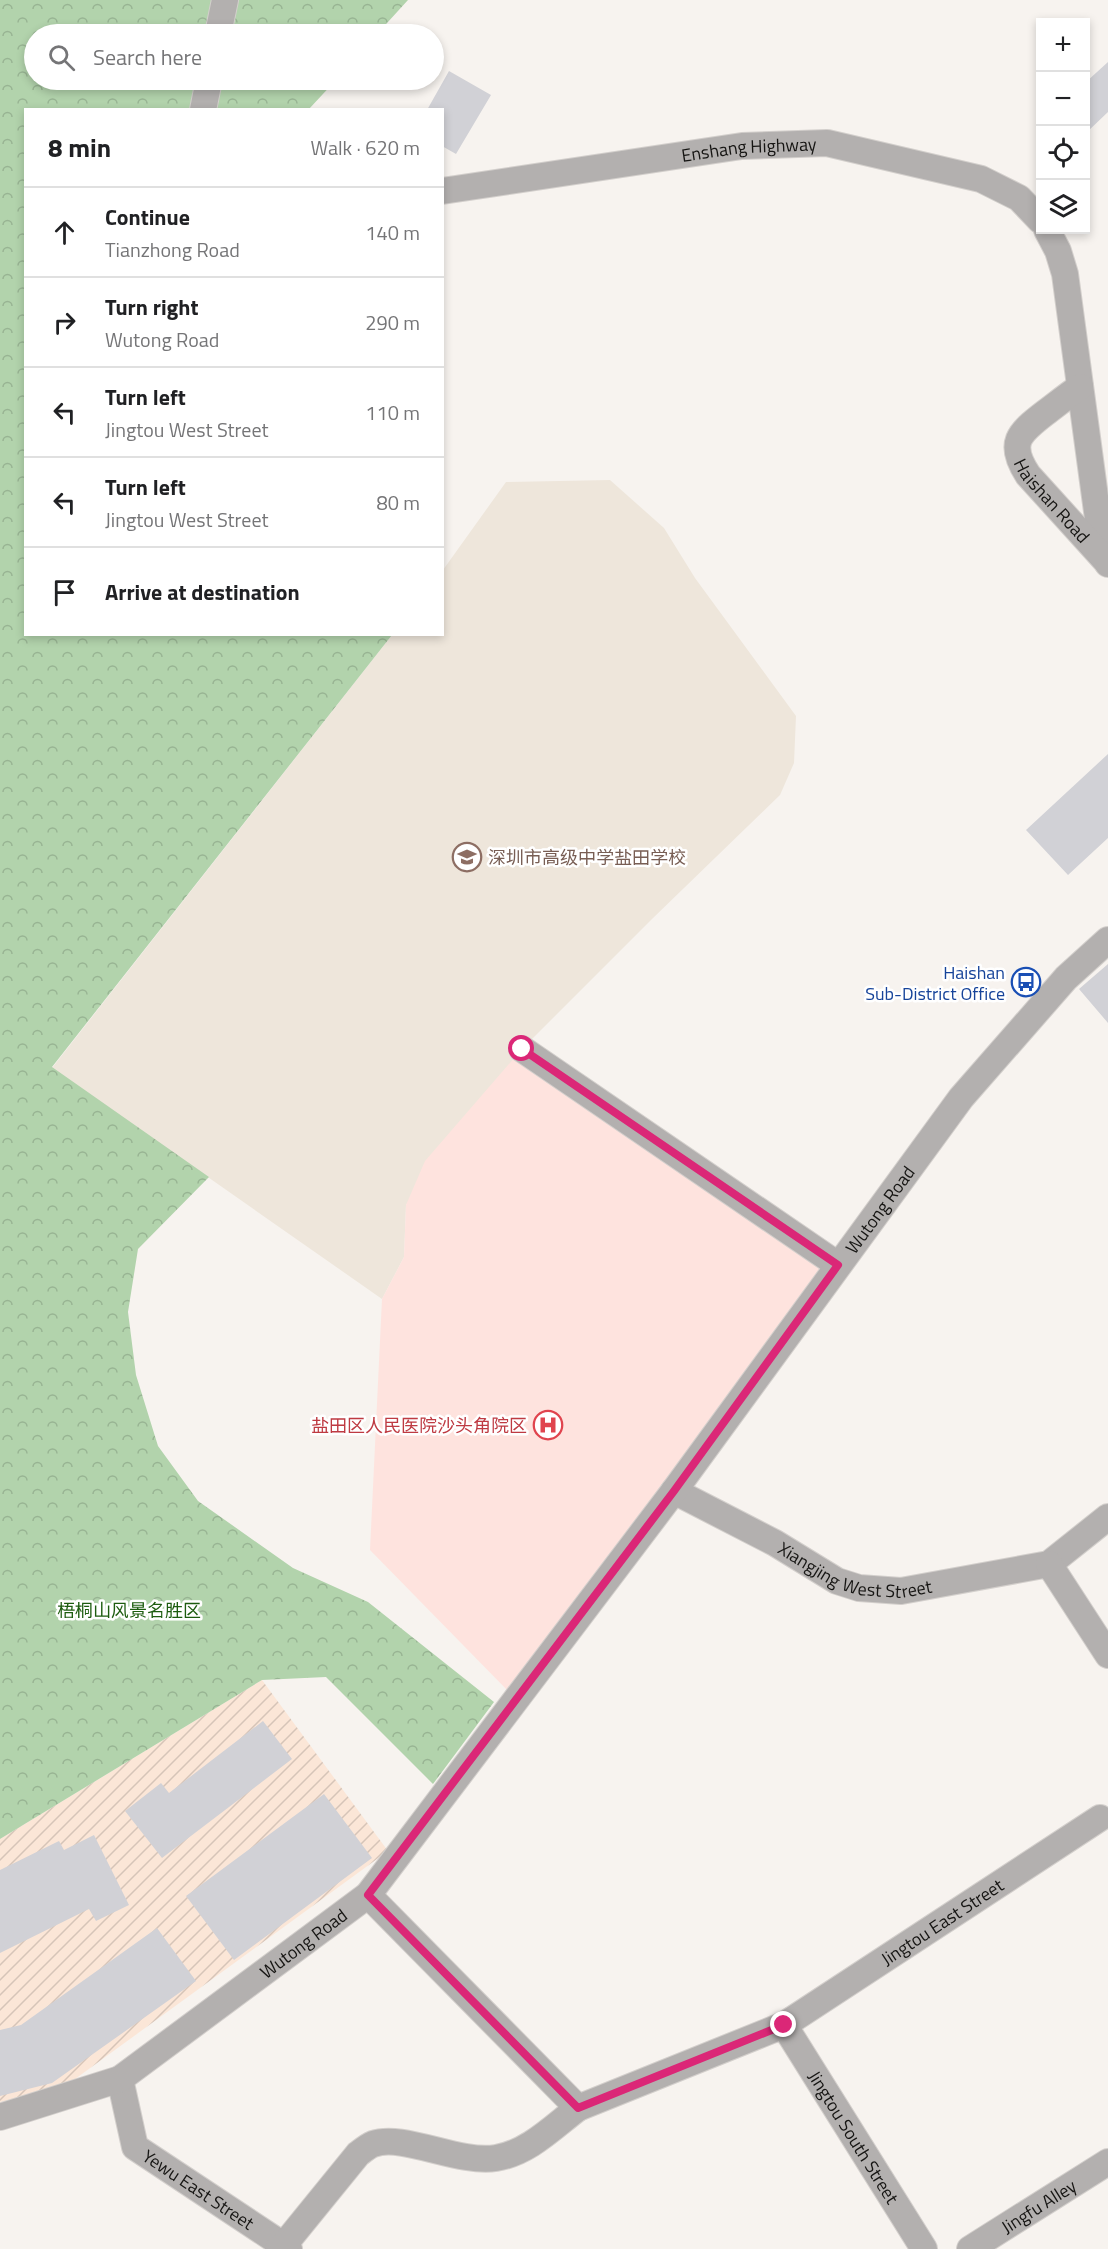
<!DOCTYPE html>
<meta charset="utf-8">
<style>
body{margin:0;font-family:"Titillium Web","Noto Sans SC",sans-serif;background:#f2f2f2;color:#202124}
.controls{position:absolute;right:18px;top:18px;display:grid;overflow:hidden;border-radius:0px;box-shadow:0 3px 9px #0003}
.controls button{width:54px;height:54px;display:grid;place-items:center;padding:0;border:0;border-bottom:2px solid #e0e0e0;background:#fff;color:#202124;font:30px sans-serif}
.stop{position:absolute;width:18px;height:18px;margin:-14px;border:4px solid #db2777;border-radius:50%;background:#fff}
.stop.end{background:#db2777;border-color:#fff;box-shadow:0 2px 6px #0008}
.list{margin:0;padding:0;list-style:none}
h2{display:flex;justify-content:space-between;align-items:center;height:78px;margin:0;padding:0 24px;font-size:26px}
h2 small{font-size:20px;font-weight:400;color:#757577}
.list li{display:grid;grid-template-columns:39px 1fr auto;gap:18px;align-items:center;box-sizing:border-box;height:90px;padding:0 24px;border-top:2px solid #e0e0e0}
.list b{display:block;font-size:22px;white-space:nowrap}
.list p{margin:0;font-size:20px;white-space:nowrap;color:#757577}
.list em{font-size:20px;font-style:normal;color:#757577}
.icon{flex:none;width:33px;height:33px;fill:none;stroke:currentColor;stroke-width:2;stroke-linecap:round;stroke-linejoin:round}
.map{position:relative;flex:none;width:1108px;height:2249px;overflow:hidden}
.search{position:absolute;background:#fff;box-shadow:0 3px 9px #0003;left:24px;top:24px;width:420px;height:66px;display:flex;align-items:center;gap:15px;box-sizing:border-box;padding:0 21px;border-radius:33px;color:#757577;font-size:22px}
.panel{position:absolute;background:#fff;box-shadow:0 3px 9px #0003;left:24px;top:108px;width:420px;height:528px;border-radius:0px}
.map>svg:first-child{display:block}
</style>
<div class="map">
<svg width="1108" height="2249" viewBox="0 0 1108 2249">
<defs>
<pattern id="industrial-furrows" width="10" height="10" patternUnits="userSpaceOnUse" patternTransform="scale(1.5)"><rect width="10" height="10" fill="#fbe6d7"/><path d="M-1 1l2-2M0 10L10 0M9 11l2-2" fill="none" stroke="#d6c4b8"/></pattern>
<pattern id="forest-crowns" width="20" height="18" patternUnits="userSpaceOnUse" patternTransform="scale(1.5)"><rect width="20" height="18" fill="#b2d3ac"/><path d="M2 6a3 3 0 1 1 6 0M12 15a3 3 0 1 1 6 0" fill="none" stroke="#98b493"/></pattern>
</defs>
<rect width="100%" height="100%" fill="#f7f3ef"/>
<path fill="#eee6db" d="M610 480 664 528 695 578 796 716 794 763 780 795 652 919 522 1049 406 1205 404 1257 382 1299 52 1068 392 635 442 634 443 570 506 482Z"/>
<path fill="url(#industrial-furrows)" d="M262 1680 388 1851 60 2090 0 2102V1839Z"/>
<path fill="#fee3de" d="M522 1049 838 1265 516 1699 370 1550 382 1299 404 1257 406 1205 425 1161Z"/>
<path fill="url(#forest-crowns)" d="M0 0H408L377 34H34V80H336L309 109 26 110V634L392 635 52 1067 209 1177 138 1249 128 1312 136 1375 158 1446 198 1501 293 1568 368 1602 494 1702 433 1784 326 1677 262 1680 0 1839Z"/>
<path fill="#d1d1d6" d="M1108 62V112L1086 133V82Z
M449 71 491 95 456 154 442 146V110H427Z
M1108 754V838L1068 875 1026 830Z
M1108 964V1023L1079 989Z
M263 1721 292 1759 162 1858 125 1811 161 1783 169 1793Z
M324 1794 372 1858 234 1960 186 1896Z
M94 1835 129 1905 96 1921 89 1909 0 1953V1870L59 1841 64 1850Z
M157 1928 196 1981 52 2083 0 2096V2030L21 2025Z"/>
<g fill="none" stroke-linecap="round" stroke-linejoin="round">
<g stroke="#d3cfcc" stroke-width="28">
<g id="minor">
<path d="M218 34 225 0"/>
<path d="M203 110 209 80"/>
<path id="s1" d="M442 191 742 146 827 143 981 179 1019 198 1040 220"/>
<path d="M1047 230 1058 251 1065 274 1101 541 1108 564"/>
<path id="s2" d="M1080 387C1068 395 1057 404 1045 413 1019 433 1007 443 1028 475L1106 561"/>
<path d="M522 1049 838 1265"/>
<path id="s3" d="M674 1491 775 1543 837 1581 859 1588 901 1591 1049 1564 1108 1517"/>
<path d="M1049 1564 1108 1655"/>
<path id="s4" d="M368 1895 578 2108 784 2025 1100 1818"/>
<path id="s5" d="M784 2025 924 2249"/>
<path id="s6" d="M120 2079 135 2147 289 2249"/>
<path id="s7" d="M0 2117 120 2079 368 1895 674 1491 961 1098 1066 978 1108 940"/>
<path d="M278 2249 284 2245 358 2154C362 2151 368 2146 373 2144 403 2133 458 2164 496 2158 528 2153 553 2127 578 2108"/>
<path id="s8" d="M970 2249 1108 2162"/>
</g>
</g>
<use href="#minor" stroke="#b3b0af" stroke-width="26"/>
</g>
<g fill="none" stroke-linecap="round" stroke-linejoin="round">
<path stroke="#db2777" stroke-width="8" d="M522 1049 838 1265 674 1491 368 1895 578 2108 784 2025"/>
</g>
<defs>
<g id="school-ring" transform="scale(1.5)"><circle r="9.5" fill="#fff" stroke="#8d6e63" stroke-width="1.5"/><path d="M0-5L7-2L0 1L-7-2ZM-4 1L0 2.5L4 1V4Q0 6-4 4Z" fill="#8d6e63"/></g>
<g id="bus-ring" transform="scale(1.5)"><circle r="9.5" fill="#fff" stroke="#1a4fb4" stroke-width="1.5"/><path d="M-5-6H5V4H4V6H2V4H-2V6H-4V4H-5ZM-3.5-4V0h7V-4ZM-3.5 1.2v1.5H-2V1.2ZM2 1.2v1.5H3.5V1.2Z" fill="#1a4fb4"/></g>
<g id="hospital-ring" transform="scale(1.5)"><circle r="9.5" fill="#fff" stroke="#e0444e" stroke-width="1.5"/><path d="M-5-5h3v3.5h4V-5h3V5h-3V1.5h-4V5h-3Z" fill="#e0444e"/></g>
</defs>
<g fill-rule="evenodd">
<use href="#school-ring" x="467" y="857"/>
<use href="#bus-ring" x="1026" y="982"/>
<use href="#hospital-ring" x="548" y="1425"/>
</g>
<g text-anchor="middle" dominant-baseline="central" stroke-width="5" stroke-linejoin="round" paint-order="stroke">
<g font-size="18" fill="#161513" stroke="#fff">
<text stroke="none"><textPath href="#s1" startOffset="310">Enshang Highway</textPath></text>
<text stroke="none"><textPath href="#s2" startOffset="154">Haishan Road</textPath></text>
<text stroke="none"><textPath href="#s7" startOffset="1290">Wutong Road</textPath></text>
<text stroke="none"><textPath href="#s3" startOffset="201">Xiangjing West Street</textPath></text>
<text stroke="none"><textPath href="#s4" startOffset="710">Jingtou East Street</textPath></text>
<text stroke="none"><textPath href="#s7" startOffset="354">Wutong Road</textPath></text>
<text stroke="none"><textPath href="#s5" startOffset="132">Jingtou South Street</textPath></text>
<text stroke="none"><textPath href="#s6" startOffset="146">Yewu East Street</textPath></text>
<text stroke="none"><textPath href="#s8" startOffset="81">Jingfu Alley</textPath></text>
</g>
<g font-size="18" fill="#785e54" stroke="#fff" text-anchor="start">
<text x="488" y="857">深圳市高级中学盐田学校</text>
</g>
<g font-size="18" fill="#164399" stroke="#fff" text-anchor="end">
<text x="1005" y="972">Haishan<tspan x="1005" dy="21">Sub-District Office</tspan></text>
</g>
<g font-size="18" fill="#be3a42" stroke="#fff" text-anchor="end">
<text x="527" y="1425">盐田区人民医院沙头角院区</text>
</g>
<g font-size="18" fill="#1d5c0f" stroke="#fff">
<text x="129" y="1610">梧桐山风景名胜区</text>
</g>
</g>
</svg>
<div class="controls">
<button>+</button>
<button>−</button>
<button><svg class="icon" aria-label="locate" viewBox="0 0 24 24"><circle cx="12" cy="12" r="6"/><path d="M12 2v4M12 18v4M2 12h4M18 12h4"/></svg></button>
<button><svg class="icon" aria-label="layers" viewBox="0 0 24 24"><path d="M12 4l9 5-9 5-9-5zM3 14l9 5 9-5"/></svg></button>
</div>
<div class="stop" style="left:522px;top:1049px"></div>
<div class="stop end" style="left:784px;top:2025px"></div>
<div class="search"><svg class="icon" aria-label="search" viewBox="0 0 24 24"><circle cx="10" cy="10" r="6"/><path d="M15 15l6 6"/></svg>Search here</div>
<section class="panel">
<h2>8 min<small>Walk · 620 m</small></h2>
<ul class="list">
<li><svg class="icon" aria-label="ahead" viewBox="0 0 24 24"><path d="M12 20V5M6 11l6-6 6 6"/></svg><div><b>Continue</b><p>Tianzhong Road</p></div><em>140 m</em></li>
<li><svg class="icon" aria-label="right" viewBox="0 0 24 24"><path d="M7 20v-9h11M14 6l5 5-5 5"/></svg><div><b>Turn right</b><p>Wutong Road</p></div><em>290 m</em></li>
<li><svg class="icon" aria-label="left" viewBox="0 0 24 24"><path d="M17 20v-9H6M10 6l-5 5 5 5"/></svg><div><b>Turn left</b><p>Jingtou West Street</p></div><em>110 m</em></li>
<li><svg class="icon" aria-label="left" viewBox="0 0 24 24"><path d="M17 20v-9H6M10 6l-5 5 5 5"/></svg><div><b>Turn left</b><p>Jingtou West Street</p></div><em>80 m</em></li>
<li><svg class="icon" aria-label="arrive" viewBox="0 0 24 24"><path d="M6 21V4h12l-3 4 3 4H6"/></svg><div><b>Arrive at destination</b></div></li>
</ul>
</section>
</div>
